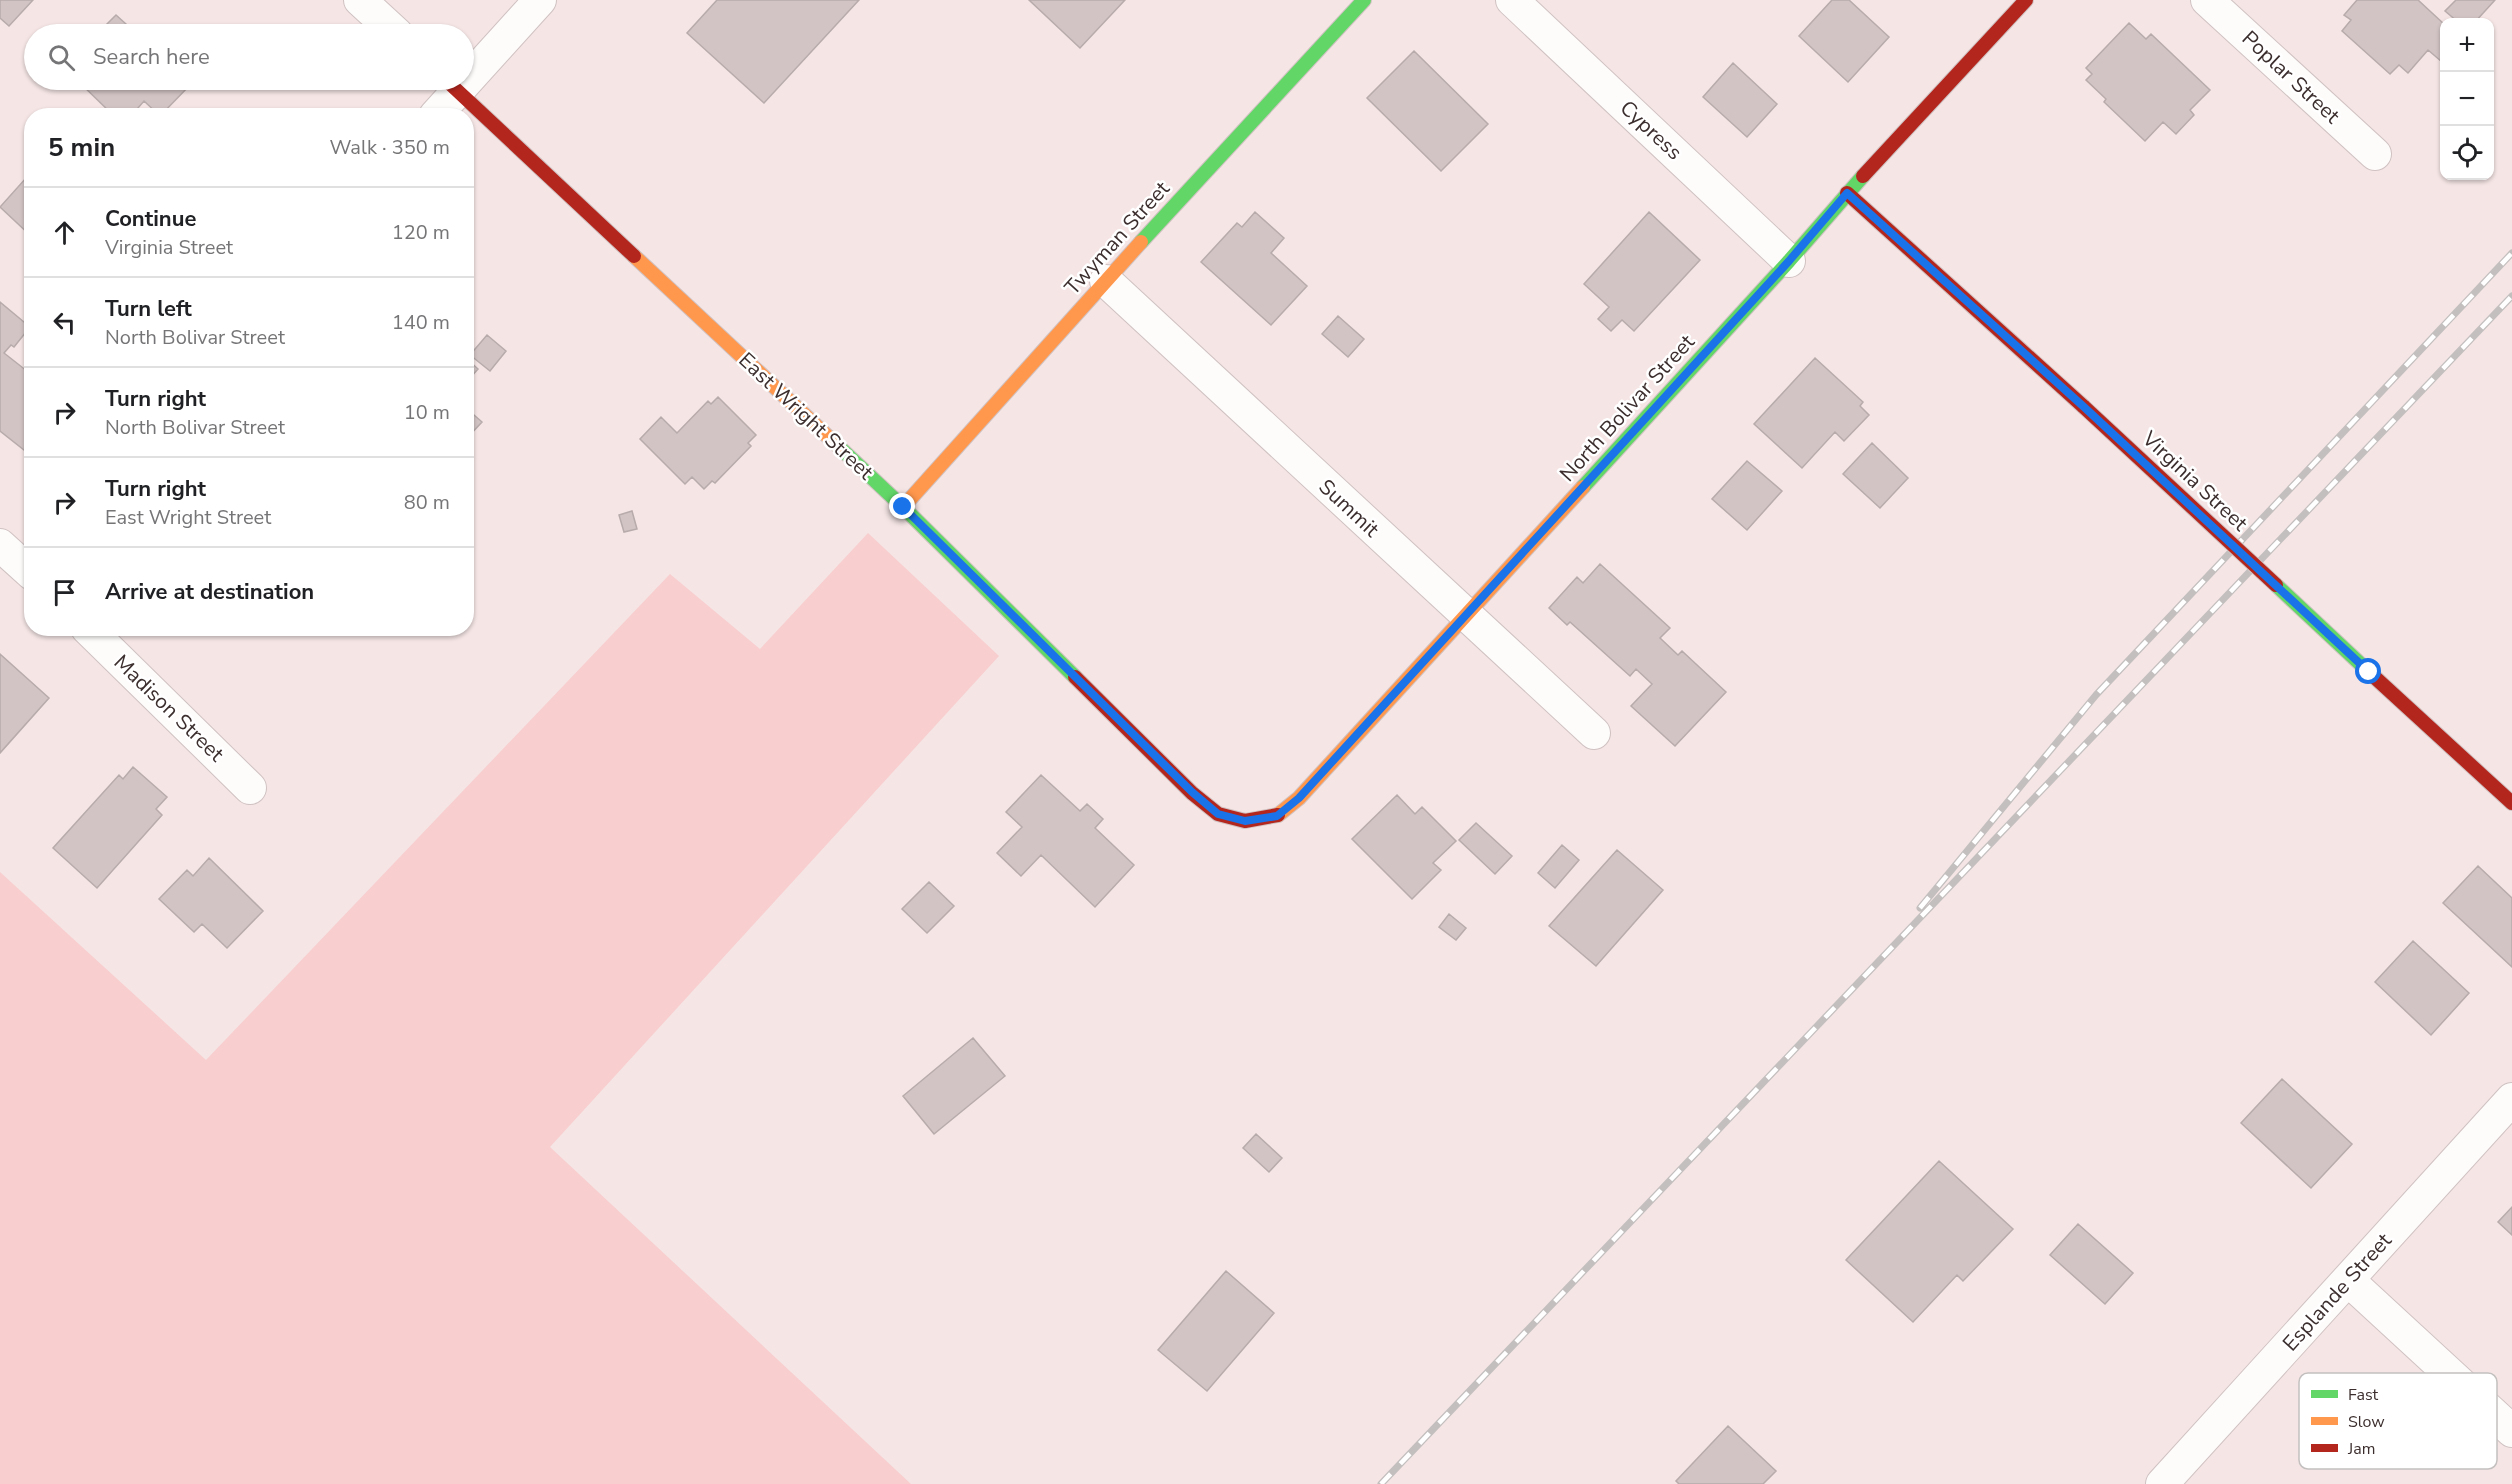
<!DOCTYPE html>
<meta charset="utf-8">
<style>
body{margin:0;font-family:"Nunito Sans",sans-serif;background:#f2f2f2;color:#202124}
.controls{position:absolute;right:18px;top:18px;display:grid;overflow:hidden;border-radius:12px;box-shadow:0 2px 4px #0004}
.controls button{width:54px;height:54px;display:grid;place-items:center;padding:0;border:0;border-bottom:2px solid #e0e0e0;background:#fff;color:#202124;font:30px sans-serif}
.stop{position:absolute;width:18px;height:18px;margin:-14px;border:4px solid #1a73e8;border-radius:50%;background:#fff}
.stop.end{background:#1a73e8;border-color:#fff;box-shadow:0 2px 6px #0008}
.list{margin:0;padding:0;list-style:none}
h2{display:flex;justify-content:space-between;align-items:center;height:78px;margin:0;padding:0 24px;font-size:26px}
h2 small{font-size:20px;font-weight:400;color:#757577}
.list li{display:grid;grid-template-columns:39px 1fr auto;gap:18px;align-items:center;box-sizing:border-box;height:90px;padding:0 24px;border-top:2px solid #e0e0e0}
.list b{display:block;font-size:22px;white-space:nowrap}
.list p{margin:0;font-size:20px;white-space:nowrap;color:#757577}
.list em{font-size:20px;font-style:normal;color:#757577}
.icon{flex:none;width:33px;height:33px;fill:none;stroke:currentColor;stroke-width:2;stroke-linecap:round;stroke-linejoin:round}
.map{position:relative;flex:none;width:2512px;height:1484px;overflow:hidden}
.search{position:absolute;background:#fff;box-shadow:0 2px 4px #0004;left:24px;top:24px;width:450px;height:66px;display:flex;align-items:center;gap:15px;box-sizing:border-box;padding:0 21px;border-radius:33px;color:#757577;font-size:22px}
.panel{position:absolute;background:#fff;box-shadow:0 2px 4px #0004;left:24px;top:108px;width:450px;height:528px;border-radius:24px}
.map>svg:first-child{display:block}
</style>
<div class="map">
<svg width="2512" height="1484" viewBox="0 0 2512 1484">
<rect width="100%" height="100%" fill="#f5e5e5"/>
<path fill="#f8cecf" d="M868 533 999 656 550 1147 911 1484H0V872L206 1060 670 574 760 649Z"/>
<path fill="#d2c4c4" stroke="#b8abab" stroke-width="1.5" d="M0 0H33L9 26 0 18Z
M717 0H859L764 103 687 33Z
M1029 0H1125L1080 48Z
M1832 0H1849L1889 37 1848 82 1799 36Z
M2357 0H2418L2444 24V59L2442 62 2428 50 2408 73 2399 65 2390 74 2342 31 2351 20 2344 15Z
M2456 0H2495L2475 22H2458L2445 11Z
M116 15 137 34H97Z
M2129 23 2146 39 2151 34 2210 90 2190 110 2194 115 2176 134 2163 122 2145 141 2104 102 2106 99 2086 80 2092 74 2086 68Z
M1414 51 1488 124 1441 171 1367 98Z
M1733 63 1777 104 1747 137 1703 97Z
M77 80H184L190 85 160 116 144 101 131 116H114Z
M26 178 32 184V237L0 207Z
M1255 212 1284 238 1271 253 1307 286 1271 325 1201 262 1237 223 1242 227Z
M1649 212 1700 260 1634 331 1622 320 1611 331 1598 319 1609 307 1584 284Z
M0 302 30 327 14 347 11 345 4 353 32 375V441L24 450 0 431Z
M1338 316 1364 339 1348 357 1322 334Z
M487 335 506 351 490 371 470 355Z
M466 358 478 369 470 378 466 375Z
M1815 358 1863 402 1860 406 1869 415 1844 441 1835 432 1802 468 1754 424Z
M718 397 756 435 748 443 751 446 715 483 712 481 704 489 692 477 685 484 640 439 661 417 677 433 708 401 711 404Z
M466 408 482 422 466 439Z
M1872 443 1908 478 1880 508 1843 474Z
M1747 461 1782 491 1747 530 1712 499Z
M632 511 637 529 624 532 619 515Z
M1600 564 1670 628 1660 638 1678 655 1682 651 1726 692 1675 746 1631 706 1652 684 1636 669 1630 676 1570 622 1567 625 1549 608 1577 577 1583 583Z
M0 654 49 698 0 753Z
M133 767 167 797 156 809 162 815 97 888 53 848 119 775 123 779Z
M1041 775 1080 811 1087 804 1103 819 1095 828 1134 865 1095 907 1041 855 1021 876 997 853 1022 827 1006 812Z
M1397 795 1415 814 1422 807 1456 841 1433 863 1441 870 1412 899 1352 839Z
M1476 823 1512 856 1495 874 1459 840Z
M1562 845 1579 860 1555 888 1538 873Z
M1617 850 1663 890 1596 966 1549 926Z
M209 858 263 911 227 948 202 924 194 932 159 899 187 870 193 876Z
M2478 866 2512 898V967L2443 903Z
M929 882 954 906 927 933 902 909Z
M1449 914 1466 928 1456 940 1439 927Z
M2413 941 2469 993 2431 1035 2375 982Z
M973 1038 1005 1076 934 1134 903 1096Z
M2282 1079 2352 1144 2311 1188 2241 1123Z
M1256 1134 1282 1158 1269 1172 1243 1148Z
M1939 1161 2013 1229 1963 1281 1957 1275 1913 1322 1846 1260Z
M2512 1207V1235L2498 1222Z
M2078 1224 2133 1273 2105 1304 2050 1255Z
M1226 1271 1274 1313 1207 1391 1158 1350Z
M1728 1426 1776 1471 1763 1484H1679L1676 1481Z"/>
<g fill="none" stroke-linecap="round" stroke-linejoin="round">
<g stroke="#d0c2c2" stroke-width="34">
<path id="street" d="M360 0 397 34
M1512 0 1789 261
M2207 0 2375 154
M435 116 540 0
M1106 281 1594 733
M0 545 32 574
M87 628 250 788
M2348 1280 2512 1431
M2162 1484 2512 1099"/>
</g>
<g stroke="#d0c2c2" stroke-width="16">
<path id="fast" d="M1141 242 1364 0
M839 447 903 507 1075 677
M1583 487 1789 261 1863 176"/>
</g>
<g stroke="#d0c2c2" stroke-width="16">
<path id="slow" d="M634 256 839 447
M903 507 1141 242
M1278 815 1299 798 1583 487"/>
</g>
<g stroke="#d0c2c2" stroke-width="16">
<path id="jam" d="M446 80 634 256
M1863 176 2026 0
M1847 193 2084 407
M2369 672 2512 803
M1075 677 1192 793 1218 814 1245 821 1278 815"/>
</g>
<use href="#street" stroke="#fefbfb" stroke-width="32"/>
<use href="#fast" stroke="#63d668" stroke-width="14"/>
<use href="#slow" stroke="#ff974d" stroke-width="14"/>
<use href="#jam" stroke="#b3261e" stroke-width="14"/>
<g stroke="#c4bfbf" stroke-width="7">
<path id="rail" d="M1920 908 2096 695 2512 253
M1381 1484 2512 296"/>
</g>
<use href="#rail" stroke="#fff" stroke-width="4.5" stroke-dasharray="14" stroke-linecap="butt"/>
<g stroke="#d0c2c2" stroke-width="16" stroke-linecap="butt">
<path id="fast-bridge" d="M2276 585 2369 672"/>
</g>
<g stroke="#d0c2c2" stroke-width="16" stroke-linecap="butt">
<path id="jam-bridge" d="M2084 407 2276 585"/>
</g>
<use href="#fast-bridge" stroke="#63d668" stroke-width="14"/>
<use href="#jam-bridge" stroke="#b3261e" stroke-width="14"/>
</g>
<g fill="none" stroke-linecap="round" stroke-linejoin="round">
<path stroke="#1a73e8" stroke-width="8" d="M903 507 1192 792 1218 814 1245 821 1277 816 1299 798 1789 261 1847 193 2084 407 2369 672"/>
</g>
<g text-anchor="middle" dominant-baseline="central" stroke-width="5" stroke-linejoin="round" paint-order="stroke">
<g font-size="21" fill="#3c2e2e" stroke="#fff">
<text transform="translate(2291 77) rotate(43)">Poplar Street</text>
<text transform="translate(1651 130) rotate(43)">Cypress</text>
<text transform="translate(1117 238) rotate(-48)">Twyman Street</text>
<text transform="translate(1627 408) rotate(-48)">North Bolivar Street</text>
<text transform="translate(806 416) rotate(43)">East Wright Street</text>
<text transform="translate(2195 481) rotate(43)">Virginia Street</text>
<text transform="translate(1349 508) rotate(43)">Summit</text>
<text transform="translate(169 708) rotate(44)">Madison Street</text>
<text transform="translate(2337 1292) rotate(-48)">Esplande Street</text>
</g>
</g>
<rect x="2299" y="1373" width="198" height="96" rx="9" fill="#fff" stroke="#c4c0c0" stroke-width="1.5"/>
<rect x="2311" y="1390" width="27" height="8" fill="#63d668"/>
<rect x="2311" y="1417" width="27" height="8" fill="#ff974d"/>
<rect x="2311" y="1444" width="27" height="8" fill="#b3261e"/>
<g font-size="16" fill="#3c2e2e">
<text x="2348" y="1400">Fast</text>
<text x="2348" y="1427">Slow</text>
<text x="2348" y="1454">Jam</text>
</g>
</svg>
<div class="controls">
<button>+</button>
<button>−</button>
<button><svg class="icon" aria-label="locate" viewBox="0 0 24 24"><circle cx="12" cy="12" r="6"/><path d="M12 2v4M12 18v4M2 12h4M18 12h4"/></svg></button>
</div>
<div class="stop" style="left:2369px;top:672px"></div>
<div class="stop end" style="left:903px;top:507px"></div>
<div class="search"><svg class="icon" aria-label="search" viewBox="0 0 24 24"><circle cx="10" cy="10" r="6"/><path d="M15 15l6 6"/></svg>Search here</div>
<section class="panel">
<h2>5 min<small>Walk · 350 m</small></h2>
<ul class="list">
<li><svg class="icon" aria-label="ahead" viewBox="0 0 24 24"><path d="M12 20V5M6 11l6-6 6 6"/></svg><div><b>Continue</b><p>Virginia Street</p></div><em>120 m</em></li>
<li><svg class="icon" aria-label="left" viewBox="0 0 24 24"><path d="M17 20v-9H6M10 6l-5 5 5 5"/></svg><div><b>Turn left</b><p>North Bolivar Street</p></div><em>140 m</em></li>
<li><svg class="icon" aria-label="right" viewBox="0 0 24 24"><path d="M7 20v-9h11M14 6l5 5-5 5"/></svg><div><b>Turn right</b><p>North Bolivar Street</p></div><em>10 m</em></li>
<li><svg class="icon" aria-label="right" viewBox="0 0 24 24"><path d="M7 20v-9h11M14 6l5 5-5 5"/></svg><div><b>Turn right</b><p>East Wright Street</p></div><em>80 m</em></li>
<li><svg class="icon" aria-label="arrive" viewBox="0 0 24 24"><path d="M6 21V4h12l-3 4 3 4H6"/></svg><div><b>Arrive at destination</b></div></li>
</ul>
</section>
</div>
